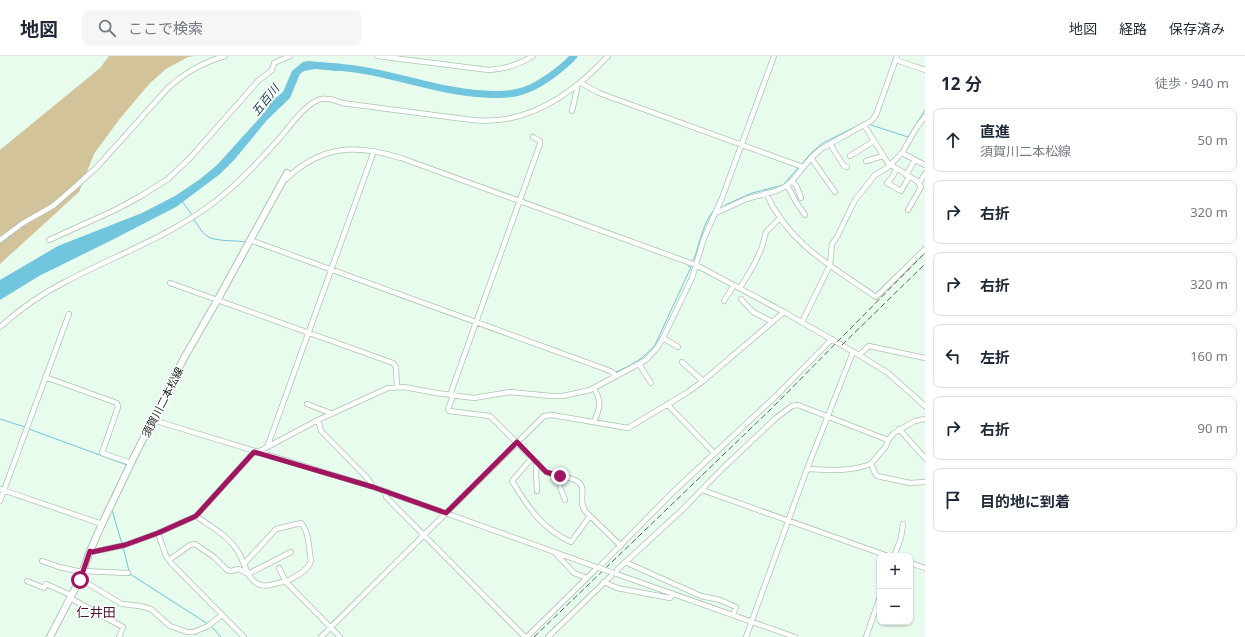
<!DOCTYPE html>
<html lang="ja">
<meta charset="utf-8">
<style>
body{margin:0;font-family:"Noto Sans","Noto Sans JP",sans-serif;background:#f6f6f7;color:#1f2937}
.controls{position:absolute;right:12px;bottom:12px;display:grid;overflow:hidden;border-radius:8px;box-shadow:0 1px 3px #0004}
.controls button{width:36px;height:36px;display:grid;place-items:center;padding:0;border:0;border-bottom:1px solid #e0e1e3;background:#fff;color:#1f2937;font:20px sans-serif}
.stop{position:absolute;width:12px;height:12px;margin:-9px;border:3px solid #a11560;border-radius:50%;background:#fff}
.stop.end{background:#a11560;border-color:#fff;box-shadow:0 1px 4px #0008}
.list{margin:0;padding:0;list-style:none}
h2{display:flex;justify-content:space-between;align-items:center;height:52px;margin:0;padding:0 16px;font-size:17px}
h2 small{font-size:13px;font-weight:400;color:#747a83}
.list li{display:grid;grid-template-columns:26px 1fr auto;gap:12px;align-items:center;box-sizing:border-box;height:64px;margin:0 8px 8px;padding:0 8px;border:1px solid #e0e1e3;border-radius:8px}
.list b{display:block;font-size:15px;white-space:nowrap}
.list p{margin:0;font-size:13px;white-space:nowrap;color:#747a83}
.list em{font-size:13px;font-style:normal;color:#747a83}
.icon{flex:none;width:22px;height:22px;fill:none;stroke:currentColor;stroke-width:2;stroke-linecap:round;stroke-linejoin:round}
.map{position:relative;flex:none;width:925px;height:581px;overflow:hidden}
header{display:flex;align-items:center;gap:24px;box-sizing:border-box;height:56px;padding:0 20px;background:#fff;border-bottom:1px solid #e0e1e3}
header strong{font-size:19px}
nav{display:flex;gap:22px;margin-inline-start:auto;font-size:14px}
.search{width:280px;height:36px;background:#f6f6f7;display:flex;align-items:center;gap:10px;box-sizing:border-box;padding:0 14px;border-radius:8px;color:#747a83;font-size:15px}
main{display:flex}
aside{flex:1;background:#fff}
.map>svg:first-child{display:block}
</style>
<header>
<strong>地図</strong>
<div class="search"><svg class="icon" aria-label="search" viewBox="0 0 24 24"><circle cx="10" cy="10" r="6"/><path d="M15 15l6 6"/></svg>ここで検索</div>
<nav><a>地図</a><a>経路</a><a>保存済み</a></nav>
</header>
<main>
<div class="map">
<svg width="925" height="581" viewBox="0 0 925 581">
<rect width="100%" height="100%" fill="#e7fced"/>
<path fill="#d2c39a" d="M109 0H194L188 1 166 13 150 27 118 65 94 98 79 136 0 208V94L100 12Z"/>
<path fill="#71c5dd" d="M308 5 343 8 339 15 315 13 304 15 300 18 290 42 267 64 235 103 220 118 176 151 110 185 39 220 0 244V224L58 190 142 157 175 140 199 124 217 109 265 56 272 45 283 36 292 15 303 6Z"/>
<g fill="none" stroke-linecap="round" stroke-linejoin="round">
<path stroke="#71c5dd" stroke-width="1" d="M868 68 908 81 925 54
M802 108 811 97 823 87 863 67
M182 145 192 159
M725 149 752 137 783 129 798 112
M193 162C197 168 201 176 207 180 215 186 236 184 246 186
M302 205 329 215
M691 205 694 203C699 189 704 164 714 154
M332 216 414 246
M616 316C632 309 643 303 655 289L691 211 688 210
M0 363 25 371
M29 373 127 409 112 439
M112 454 122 488
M123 491 129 515
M130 518 208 568
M211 570 221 581"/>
<path stroke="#71c5dd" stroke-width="7" d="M333 11C385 13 434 36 485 38 496 39 508 39 519 36 537 32 562 13 574 0"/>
<g stroke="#adc2b3" stroke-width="6">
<path id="minor" d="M377 0 489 14C505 13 520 8 533 0
M896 4 925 14
M581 27 599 37 803 111
M572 55 577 33 576 30
M864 69 888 107 917 125 921 131 908 154
M830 88 844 110 847 111
M902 97 917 71 925 61
M850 100 874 85
M811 102 835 136
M866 105 883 100
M896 113 893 120 887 127 901 135 909 121
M906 119 915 104
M286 123C322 89 355 88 401 102L696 209 784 256 859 299 888 317 925 350
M792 125 797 131 801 142
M919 127 925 118
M787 129 796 146 805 159
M766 137C789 189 832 210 876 241L925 193
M716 157 746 143 776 135 786 130 791 126 811 102 821 93 871 65 876 59 897 0
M0 184 23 167 53 150 76 130 98 110 168 32C184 17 204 6 225 0
M49 184 115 154 141 140 168 123 191 101 258 25 272 14 274 7 290 0
M250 184 605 313 612 316 616 320
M170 227 393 307 396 311 397 330
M740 232 755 207 762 191 766 176 780 162
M741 243 753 256 773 266
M724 245 734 229
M802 266 830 209 832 188 837 181 855 144 875 119 887 112 902 97 925 109
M0 271C20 253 41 238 65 226 116 199 171 180 217 144 240 126 260 104 279 83 289 71 304 50 318 44 326 41 334 44 342 47L472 64C526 70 572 39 608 0
M663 282 678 291
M859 299 869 290 925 302
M682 306 703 325
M639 308 651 327
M45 321 117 347 118 351 102 397 131 407
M450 339 540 88V85L533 81
M453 340 448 353 449 355 490 360 546 416C555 421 579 420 582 431 584 440 579 446 585 455L621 490
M307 348 328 356 331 358
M667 348 714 397
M925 363 915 365 894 377 888 384 886 390 871 408 875 417 877 420 910 427 925 426
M153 364 373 431 599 512
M318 364 321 375 325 379 369 424 373 431
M594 366C600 352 602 346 594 332
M899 373 925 402
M268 389 374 95
M256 397 318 364 388 332 404 331 436 337 474 342 510 336 551 340H563L590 334 646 304 657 292 663 282 692 222 704 182 722 142 774 0
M532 402 512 425C529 452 541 472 571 486L590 460
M537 406 536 417 537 435
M807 413C829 414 849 416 871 408
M560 420V431L565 444
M0 433 102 468
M702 434 888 500
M385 436 386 441 525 581
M0 445 69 258
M196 460C210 470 227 479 237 494 245 505 246 525 261 529 270 532 277 525 286 526L340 581
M158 477 166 500 172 508 244 581
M90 495 92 496 125 489 158 477 196 460 254 396
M556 498 574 517 587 522
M894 500 901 482 903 468
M169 504 190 489 195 488 214 501 227 514 231 515 239 513 248 518 291 496
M42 505 59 511 82 516
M625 506 701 540 720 544 736 551 733 559
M910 507 925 512
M244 508 276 473 301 467C309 475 309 493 311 505 308 515 294 521 286 526L279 512
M601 509 672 437 776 340 832 283
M617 514 683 453 723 412 776 362 792 350 798 349 888 384
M83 515 128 517
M611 516 795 581
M80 523 122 548 140 550 151 553 170 570 187 576H194L208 570 222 559
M27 525 44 532 46 528 71 539
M604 526 617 532 670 542 673 538
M70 542 123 571 119 581
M321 581 544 360 552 359 628 372 688 336 703 325 784 256
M527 581 595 514
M548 581 611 520
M746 581 807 413 853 296
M866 581 880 541"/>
</g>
<g stroke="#adc2b3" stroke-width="8">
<path id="major" d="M50 581 80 523 90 495 102 468 133 403 184 302 218 243 287 117"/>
</g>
<use href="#minor" stroke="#fff" stroke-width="4.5"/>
<use href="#major" stroke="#fff" stroke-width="6"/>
<path stroke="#57635a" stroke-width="1" stroke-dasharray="6 3" stroke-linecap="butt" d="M842 289 925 208
M534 581 773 351 925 197"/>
<g stroke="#adc2b3" stroke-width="6" stroke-linecap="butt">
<path id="minor-bridge" d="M599 512 611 516"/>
</g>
<use href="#minor-bridge" stroke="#fff" stroke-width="4.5"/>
</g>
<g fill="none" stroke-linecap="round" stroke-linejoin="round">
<path stroke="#a11560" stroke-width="5" d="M80 524 90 495 92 496 125 489 158 477 196 460 254 396 373 431 446 457 517 386 546 416 560 420"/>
</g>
<g text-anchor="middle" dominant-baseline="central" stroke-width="3" stroke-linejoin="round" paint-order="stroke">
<g font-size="11" fill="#1b231d" stroke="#fff">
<text transform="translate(162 346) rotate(-63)">須賀川二本松線</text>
</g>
<g font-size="12" font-style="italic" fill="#153d47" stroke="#fff">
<text transform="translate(265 44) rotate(-51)">五百川</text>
</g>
<g font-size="13" fill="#50102f" stroke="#fff">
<text x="96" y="556">仁井田</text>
</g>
</g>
</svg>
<div class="controls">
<button>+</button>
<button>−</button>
</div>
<div class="stop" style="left:80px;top:524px"></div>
<div class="stop end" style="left:560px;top:420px"></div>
</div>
<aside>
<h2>12 分<small>徒歩 · 940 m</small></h2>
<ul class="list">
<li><svg class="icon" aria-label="ahead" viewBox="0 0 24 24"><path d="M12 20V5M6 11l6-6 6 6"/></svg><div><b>直進</b><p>須賀川二本松線</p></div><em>50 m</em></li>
<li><svg class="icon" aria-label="right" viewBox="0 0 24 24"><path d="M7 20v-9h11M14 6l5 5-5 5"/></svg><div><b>右折</b></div><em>320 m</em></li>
<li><svg class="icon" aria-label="right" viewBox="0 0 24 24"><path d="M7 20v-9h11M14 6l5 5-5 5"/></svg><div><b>右折</b></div><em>320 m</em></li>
<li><svg class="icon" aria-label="left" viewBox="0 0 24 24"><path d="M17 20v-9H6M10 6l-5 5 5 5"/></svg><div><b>左折</b></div><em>160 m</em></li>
<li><svg class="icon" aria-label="right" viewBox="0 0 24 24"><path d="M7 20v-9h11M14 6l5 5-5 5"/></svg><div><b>右折</b></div><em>90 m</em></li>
<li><svg class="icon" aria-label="arrive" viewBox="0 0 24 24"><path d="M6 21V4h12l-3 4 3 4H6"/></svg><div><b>目的地に到着</b></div></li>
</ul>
</aside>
</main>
